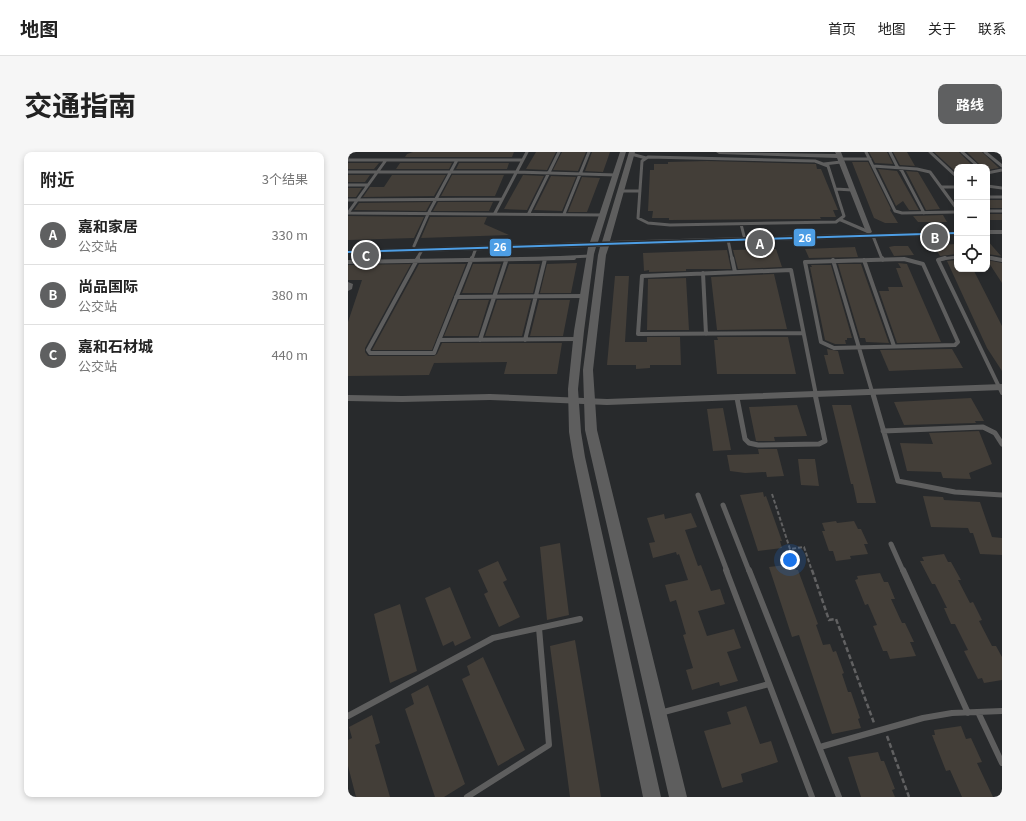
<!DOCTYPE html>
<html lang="zh">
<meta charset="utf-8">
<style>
body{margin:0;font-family:Georgia,"Noto Sans SC",serif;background:#f6f6f6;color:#222}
.controls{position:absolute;right:12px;top:12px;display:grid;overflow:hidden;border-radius:8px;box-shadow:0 2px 6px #0003}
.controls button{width:36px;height:36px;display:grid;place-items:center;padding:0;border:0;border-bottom:1px solid #e0e0e0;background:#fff;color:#222;font:20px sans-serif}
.you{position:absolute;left:442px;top:408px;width:14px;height:14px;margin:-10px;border:3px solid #fff;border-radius:50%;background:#1a73e8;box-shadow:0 0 0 6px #1a73e833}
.badge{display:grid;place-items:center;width:26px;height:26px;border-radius:50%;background:#5f6061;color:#fff;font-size:13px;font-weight:700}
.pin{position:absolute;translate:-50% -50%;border:2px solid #fff;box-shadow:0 1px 4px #0006}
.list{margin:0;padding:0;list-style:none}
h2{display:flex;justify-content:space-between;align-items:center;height:52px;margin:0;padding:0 16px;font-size:17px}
h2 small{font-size:13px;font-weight:400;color:#767676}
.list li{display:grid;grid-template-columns:26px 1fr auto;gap:12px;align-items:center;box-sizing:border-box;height:60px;padding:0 16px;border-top:1px solid #e0e0e0}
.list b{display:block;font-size:15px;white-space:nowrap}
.list p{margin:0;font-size:13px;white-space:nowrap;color:#767676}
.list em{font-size:13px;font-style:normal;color:#767676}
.icon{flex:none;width:22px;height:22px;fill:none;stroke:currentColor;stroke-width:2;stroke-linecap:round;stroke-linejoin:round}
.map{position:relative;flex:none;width:654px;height:645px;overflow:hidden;border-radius:8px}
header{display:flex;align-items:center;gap:24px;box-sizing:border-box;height:56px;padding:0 20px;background:#fff;border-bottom:1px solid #e0e0e0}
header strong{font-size:19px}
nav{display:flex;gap:22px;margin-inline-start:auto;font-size:14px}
.intro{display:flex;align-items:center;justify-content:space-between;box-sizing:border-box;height:96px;padding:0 24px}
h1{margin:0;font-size:28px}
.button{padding:10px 18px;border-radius:8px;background:#5f6061;color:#fff;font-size:14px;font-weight:700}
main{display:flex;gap:24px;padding:0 24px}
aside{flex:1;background:#fff;border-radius:8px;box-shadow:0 2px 6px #0003}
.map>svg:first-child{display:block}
</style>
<header>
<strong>地图</strong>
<nav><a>首页</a><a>地图</a><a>关于</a><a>联系</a></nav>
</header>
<div class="intro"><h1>交通指南</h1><a class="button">路线</a></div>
<main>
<aside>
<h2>附近<small>3个结果</small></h2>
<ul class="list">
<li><span class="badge">A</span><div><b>嘉和家居</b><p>公交站</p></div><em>330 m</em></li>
<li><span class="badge">B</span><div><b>尚品国际</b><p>公交站</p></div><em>380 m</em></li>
<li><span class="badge">C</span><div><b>嘉和石材城</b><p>公交站</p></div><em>440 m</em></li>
</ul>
</aside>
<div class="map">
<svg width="654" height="645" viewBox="0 0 654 645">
<rect width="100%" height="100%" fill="#282a2c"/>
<path fill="#433e38" d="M65 0H166L164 5H57L59 2Z
M188 0H208L199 18 178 17Z
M214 0H238L230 19 205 18Z
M244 0H262L255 20 237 19Z
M521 0H539L545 12 527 11Z
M545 0H559L567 14 552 13Z
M586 0H611L626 15H609V21Z
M619 0H634L651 16 639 18V15H634Z
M359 9 468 12 469 17H473L490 58H485L488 65H472L473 67H463L321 68V66H304L305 59H300L302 18H306V12H320V10Z
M504 10H520L543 57 542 58 550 71H537L526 66Z
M0 11H31L26 17H0Z
M52 11H104L101 17H48Z
M111 11H161L159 17H108Z
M530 17 549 19 571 58H561L555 49 548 54Z
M558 19 570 20 592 57 578 58Z
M0 23H22L17 30H0Z
M44 23H98L86 44 15 45 22 35H36Z
M104 23H156L147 44H93Z
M175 23 196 24 179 58 156 57Z
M203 24 228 25 214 59 186 58Z
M234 25 252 26 239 60H220Z
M0 36H14L8 45H0Z
M639 48H654V56H639Z
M83 50 78 59 6 58 11 51Z
M90 50H145L141 59H85Z
M639 62H654V68H639Z
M595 63 599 70H570L565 64Z
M0 64 76 65 66 86 0 88Z
M82 65H139L136 72 161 83 73 86Z
M639 88 653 104 639 102Z
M609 92V102L592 104 585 93Z
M546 94H560L566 103 546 104 541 95Z
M507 95 510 105 461 106 457 97Z
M428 97 434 115 390 117 385 98Z
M379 98 383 117H338V119L301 120V118L296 119 295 101Z
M609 108V117H625L654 174V219L639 196 599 109Z
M639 108 654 111V131Z
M229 111 223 141H192L199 112Z
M550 111 559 112 593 190 549 191 531 139H541L540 135H555L548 116H553Z
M63 112 17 196V200L20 204H86L89 202 94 191H214L209 222H156L159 210 86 211 81 223 0 224V170L14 128H0V113Z
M71 112H118L84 198H24Z
M125 112H153L144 141H114Z
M161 112H192L185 141H151Z
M490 112H513L541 191 518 190 517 186H512Z
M463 113H483L504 186H499V188H497L498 192H487L477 188 462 115H464Z
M426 122 439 177 369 178 363 125Z
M267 124H281L277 190H299V185H332L333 213H302V216L288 217V213H259Z
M338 126 341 178H299L300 127Z
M111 148H141L130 184H96Z
M149 148H183L174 184H137Z
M191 148H222L215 184H182Z
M369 185H440L448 222H369L366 188H370Z
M479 197 490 199 496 222H481L476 203H480Z
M604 197 615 216 541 219 532 198Z
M623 246 636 269H627L628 271 556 273 546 250Z
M449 253 459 284 426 285 427 289H408L401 255Z
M484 253H503L528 351H509L505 332H503Z
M375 256 383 298 365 299 359 257Z
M631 279 644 312 621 321 623 327 595 326 593 320 559 319 552 291 585 292 581 281Z
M410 297H429L436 324 419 325 418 320 397 321 382 319 379 303 411 302Z
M450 307H467L471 334 453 333Z
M415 340 416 345 418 344 423 358 434 389H432L434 396 410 399 392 343Z
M575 344 595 345 596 348 632 350 644 385 654 386V403L632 402 625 381H622L620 376 583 375Z
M343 361 349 375 337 378 350 414 353 413 363 439 372 437 377 452 350 459 359 484 386 477 393 496 379 500 390 529 372 534 371 530 344 538 338 518 345 516 335 483 338 482 328 448 322 450 317 433 340 428 331 402 329 403 328 400 305 406 301 391 307 390 299 366 316 362 317 367Z
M488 369 489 371 506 369 510 377H513L520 392H516L520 402 502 404 503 407 488 409 485 399H481L474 379H477L474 371Z
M212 391 221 463 199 468 192 395Z
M596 402 600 410H603L613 428H610L622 451 625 450 634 468 631 469 644 494H648L654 505V528L636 531 634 526 630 527 616 499 620 498 607 472H603L596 456H599L587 432H584L572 409H576L574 405Z
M150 409 159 428 155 430 172 465 151 475 136 442 140 440 130 418Z
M446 412 448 418H450L470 472 468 473 475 493 482 492 485 500 488 499 496 521 494 522 500 540H503L512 566 510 567 513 576 484 582 451 483 444 485 421 415Z
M532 421 536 430H540L547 447H543L554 471H557L566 490H562L568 504 542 507 539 499H535L525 474 529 473 520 452 517 453 507 428 510 427 509 424Z
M102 435 123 486 107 494 105 489 95 494 77 446Z
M52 452 69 519 42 531 26 462Z
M227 488 253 645H222L202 494Z
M135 505 177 598 150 614 114 527 122 523 119 514Z
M80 533 117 632 96 645H87L57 557 66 552 63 542Z
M398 554 412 592 423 589 430 610 393 622 395 630 374 636 356 579 383 572 379 560Z
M24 563 32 591 27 593 42 645H8L0 614V588L4 586 1 575Z
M613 574 618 587 623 586 634 610 629 611 645 645H614L602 618 598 619 584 583H587L586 578Z
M530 600 533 609H536L547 637 544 638 547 645H513L500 605Z"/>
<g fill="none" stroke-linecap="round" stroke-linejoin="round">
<path stroke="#616162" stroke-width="2" stroke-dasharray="4 2" stroke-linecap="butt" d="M424 342 442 397 456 395 464 419"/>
<path stroke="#616162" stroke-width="2.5" stroke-dasharray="5 2.5" stroke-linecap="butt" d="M464 418 481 468 488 467 526 571
M539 584 561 645"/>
<path stroke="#5e5e5e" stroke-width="3" d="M518 0 547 59 554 61 609 60
M542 0 549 14 554 19 576 61
M582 0 609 25
M614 0 631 15
M637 0 654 14
M283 2 298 6
M300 5 467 9 480 14 496 64 488 70 322 73 300 71 290 66 294 9Z
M492 7H522
M0 8H174
M476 12 493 10
M525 14 569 17 582 20 609 57
M0 20H168L268 23
M639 21 654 18
M0 33H20
M639 34 654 36
M594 35H609
M488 37 504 38
M273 39H292
M639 45H654
M0 48 154 47
M639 59H654
M0 61 255 63
M0 61 38 8
M147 61 179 0
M181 61 211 0
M216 62 241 0
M493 68 521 80
M393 72 396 84
M525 84 534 107
M380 88 384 107
M66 94 81 60 109 8
M639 105 648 107
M69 107 74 98
M124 107 128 96
M159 107 163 95
M182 107 242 104
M594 107 609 105"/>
<path stroke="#5e5e5e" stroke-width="4" d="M70 106 20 198 22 201H86L124 106
M384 106 387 120
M534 106 535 108
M597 106 590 108 654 241
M643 106 654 108
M556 107 575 112 610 190 607 193 486 196 473 190 457 110Z
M485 108 525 243
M516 108 546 194
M0 110 226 106
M355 121 358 182
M108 145 236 144
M455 181 290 182 294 124 443 118 468 243
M91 188 230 187
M132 188 159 106
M177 188 197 107"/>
<path stroke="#5e5e5e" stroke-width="5" d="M525 242 550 329 607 340 654 343
M389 246 397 287 401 291 410 293 471 292 477 289 467 242
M535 279 635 275 647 281 654 292
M350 343 379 419
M375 353 401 419
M543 392 555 419"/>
<path stroke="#5e5e5e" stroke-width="6" d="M378 418 464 645
M401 418 491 645
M555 418 620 561
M630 560 654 611
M312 561 421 532
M0 564 145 486 232 467
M472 595 575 566 604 561 654 559
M119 645 201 593 191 476"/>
<path fill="#5e5e5e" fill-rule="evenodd" d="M368 0 488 2 487 0H493L524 80 521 82 518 80 489 6 371 2Z
M0 130 5 132 4 137 0 139Z
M654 232V238L259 253 142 248 54 250 0 249V243L54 244 142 242 259 247Z"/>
<path fill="#5e5e5e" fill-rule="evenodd" d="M272 0H278L250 90H254L281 0H287L262 89 609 79V83L261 94 258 103 245 218 249 278 339 645H321L237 278 235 218 250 103 252 95H248L246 102 236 179 230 237 233 280 237 305 313 645H295L225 305 221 280 220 237 226 179 240 95 0 102V98L242 90Z
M639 78H654V82H639Z"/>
<g stroke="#272a2d" stroke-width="3">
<path id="bus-1" d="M609 80V82L0 101V99Z"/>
</g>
<use href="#bus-1" fill="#4d9ee5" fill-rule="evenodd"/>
</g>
<g stroke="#272a2d" stroke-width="1.5">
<rect x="445" y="76" width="23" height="19" rx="4" fill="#4d9ee5"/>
<rect x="141" y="86" width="23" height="19" rx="4" fill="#4d9ee5"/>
</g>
<g font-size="11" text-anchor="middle" font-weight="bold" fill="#fff">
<text x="457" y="90">26</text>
<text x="152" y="99">26</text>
</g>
</svg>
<div class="controls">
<button>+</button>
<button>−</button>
<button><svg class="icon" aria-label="locate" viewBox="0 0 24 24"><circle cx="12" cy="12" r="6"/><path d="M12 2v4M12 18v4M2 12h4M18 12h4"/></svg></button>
</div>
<div class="you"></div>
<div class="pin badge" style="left:412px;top:91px">A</div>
<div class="pin badge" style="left:587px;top:85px">B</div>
<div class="pin badge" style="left:18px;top:103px">C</div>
</div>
</main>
